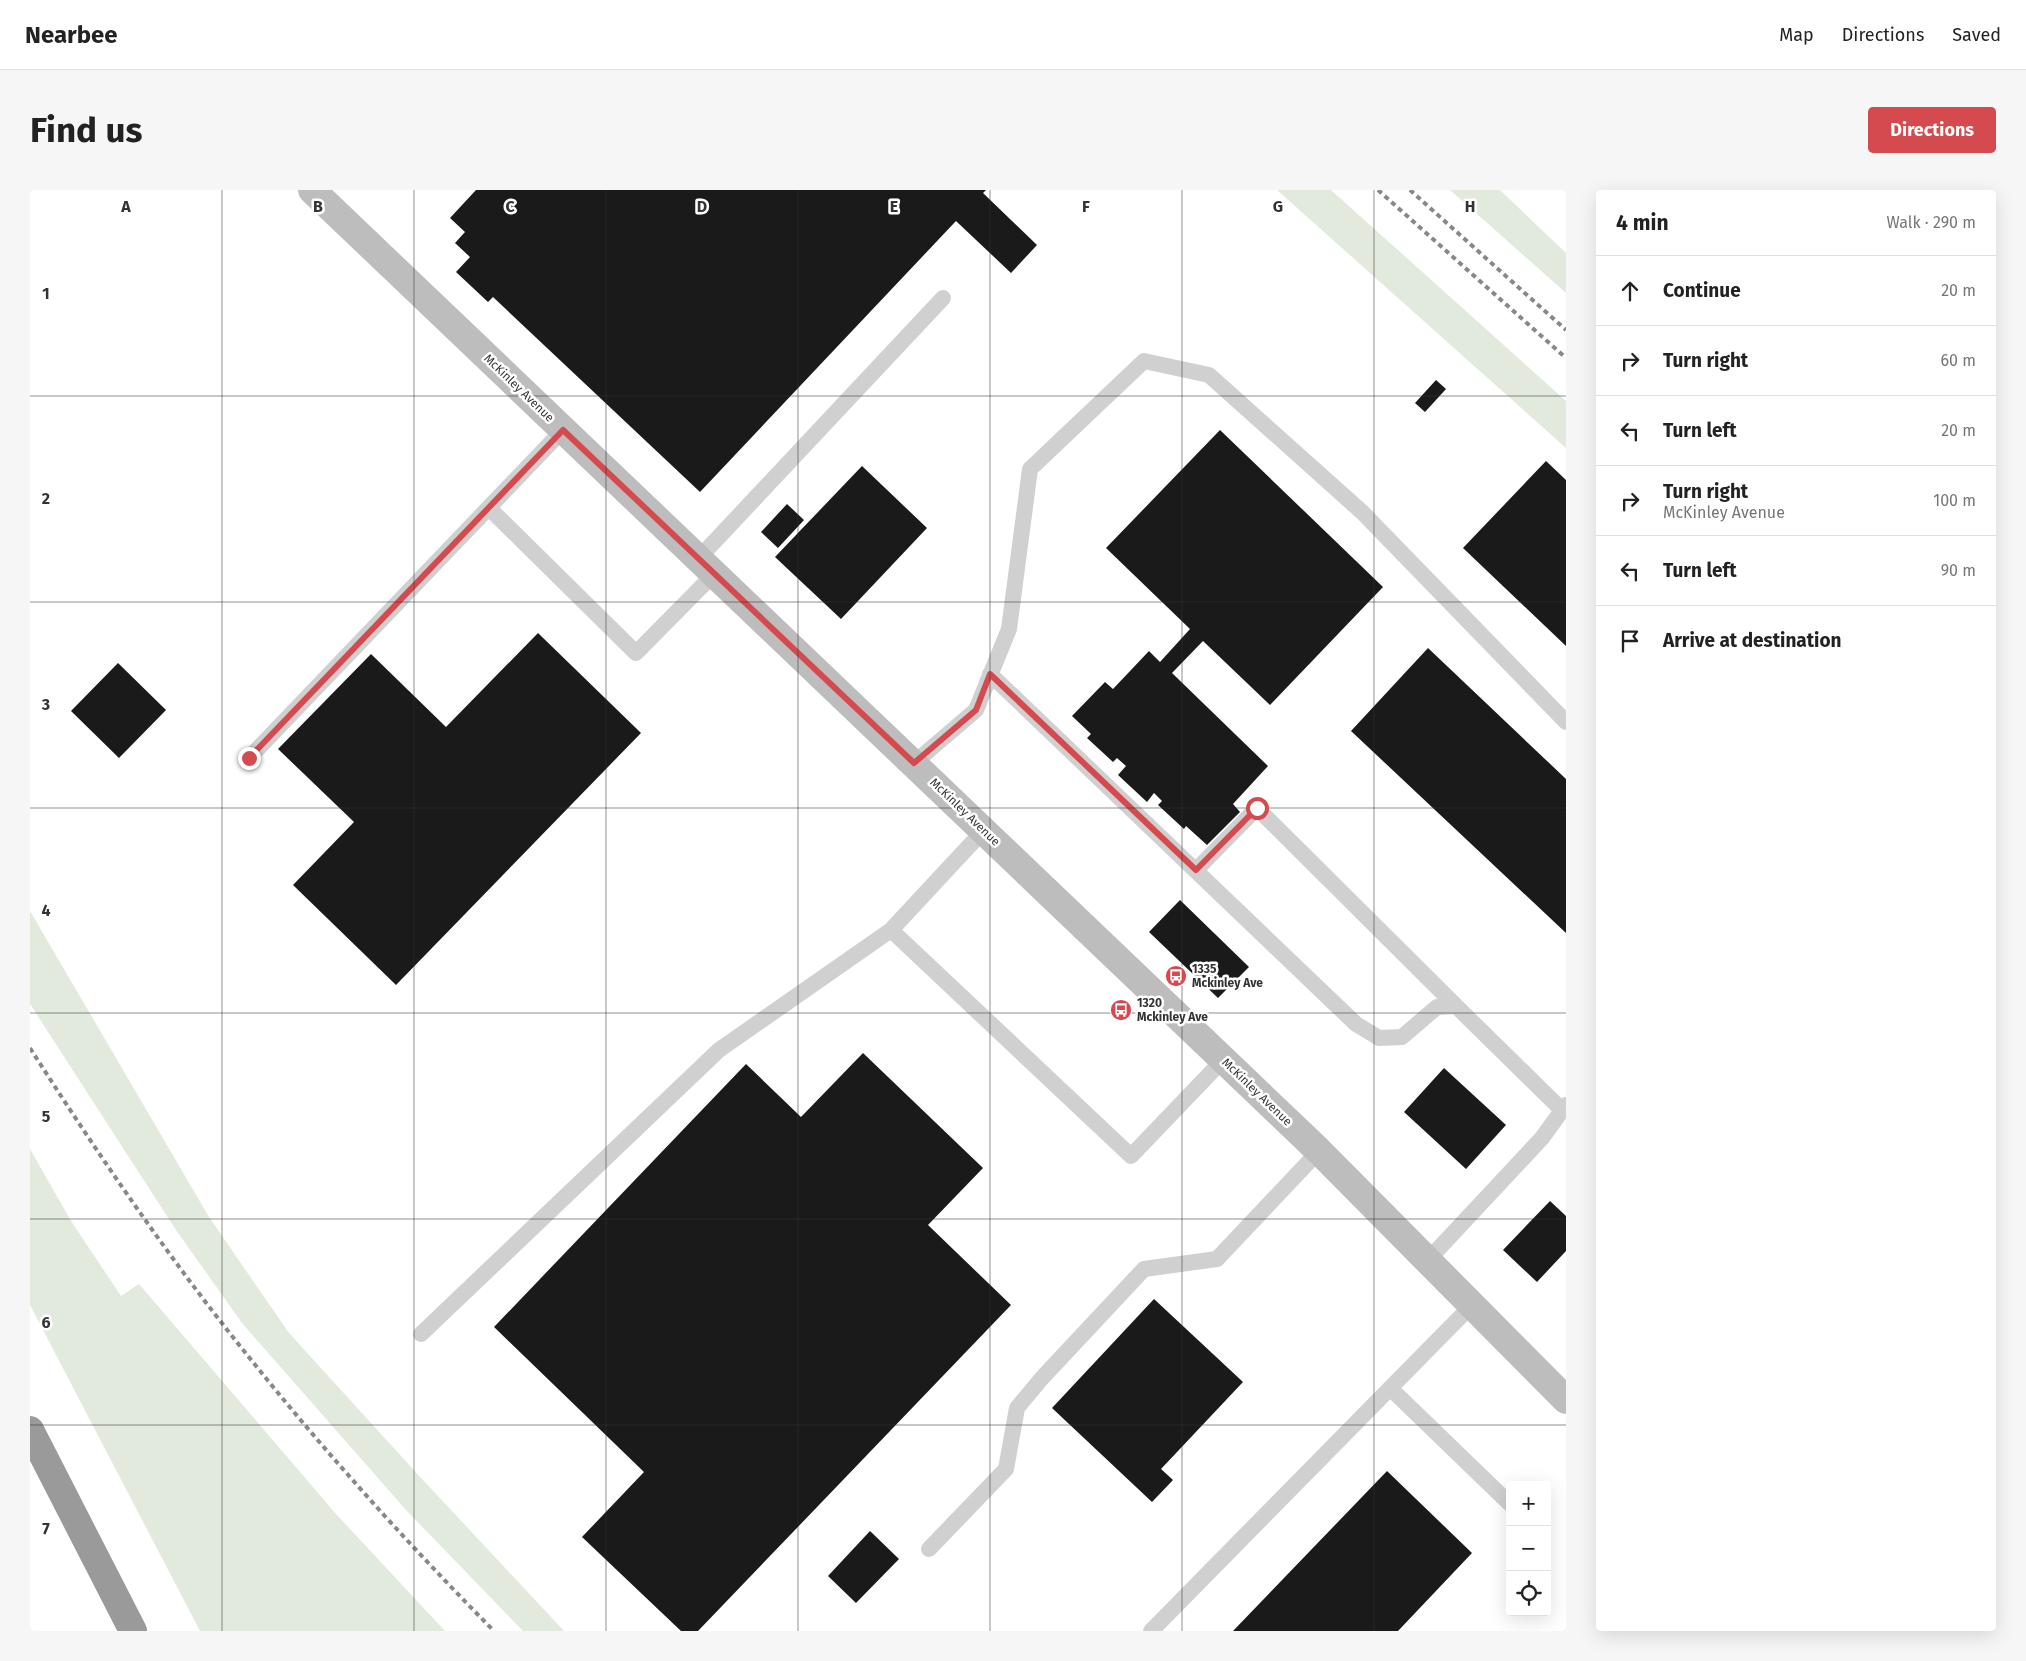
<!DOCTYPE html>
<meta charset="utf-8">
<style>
body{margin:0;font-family:"Fira Sans",sans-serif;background:#f6f6f6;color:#222}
.controls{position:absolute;right:15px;bottom:15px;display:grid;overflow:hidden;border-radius:5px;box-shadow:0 5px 20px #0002}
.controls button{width:45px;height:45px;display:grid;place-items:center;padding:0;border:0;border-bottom:1px solid #e0e0e0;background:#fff;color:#222;font:25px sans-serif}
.stop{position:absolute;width:15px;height:15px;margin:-11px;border:4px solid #d54a4e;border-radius:50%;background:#fff}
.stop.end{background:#d54a4e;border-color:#fff;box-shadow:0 1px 5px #0008}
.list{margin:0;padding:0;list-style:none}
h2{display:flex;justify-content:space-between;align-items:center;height:65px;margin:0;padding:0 20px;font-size:21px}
h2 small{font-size:16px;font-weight:400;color:#767676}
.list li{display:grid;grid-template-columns:32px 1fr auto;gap:15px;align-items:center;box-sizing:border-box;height:70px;padding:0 20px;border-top:1px solid #e0e0e0}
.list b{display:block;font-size:19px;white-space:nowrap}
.list p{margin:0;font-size:16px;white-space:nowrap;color:#767676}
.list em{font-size:16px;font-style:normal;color:#767676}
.icon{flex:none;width:28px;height:28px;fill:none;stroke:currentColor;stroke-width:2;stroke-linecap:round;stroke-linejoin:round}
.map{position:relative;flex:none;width:1536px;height:1441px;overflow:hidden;border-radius:5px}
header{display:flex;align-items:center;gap:30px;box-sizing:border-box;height:70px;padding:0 25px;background:#fff;border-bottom:1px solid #e0e0e0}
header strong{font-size:24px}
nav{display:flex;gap:28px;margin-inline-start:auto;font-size:18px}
.intro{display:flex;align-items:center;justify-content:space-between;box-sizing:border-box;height:120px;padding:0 30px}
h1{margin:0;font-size:35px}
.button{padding:12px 22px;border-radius:5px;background:#d54a4e;color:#fff;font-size:18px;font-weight:700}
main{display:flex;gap:30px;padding:0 30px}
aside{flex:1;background:#fff;border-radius:5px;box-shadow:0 5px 20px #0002}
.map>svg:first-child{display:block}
</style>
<header>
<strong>Nearbee</strong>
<nav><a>Map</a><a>Directions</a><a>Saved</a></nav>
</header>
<div class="intro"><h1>Find us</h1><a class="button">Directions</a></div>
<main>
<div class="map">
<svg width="1536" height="1441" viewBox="0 0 1536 1441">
<rect width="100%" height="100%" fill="#fff"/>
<path fill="#e2e9dd" d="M1247 0H1301L1536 211V258Z
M1420 0H1470L1536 63V103Z
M0 721 179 1027 259 1143 392 1289 534 1441H493L376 1320 212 1133 146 1040 0 814Z
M0 959 41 1031 91 1106 109 1094 306 1324 415 1441H170L0 1115Z"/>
<path fill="#1a1a1a" d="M446 0H956L953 3 1007 55 981 83 926 31 670 302 463 107 458 112 426 82 440 67 425 53 435 42 420 28Z
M1406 190 1416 199 1395 222 1385 213Z
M1190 240 1353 397 1240 515 1173 451 1142 483 1238 576 1203 614 1210 622 1177 655 1156 636 1154 639 1128 615 1132 611 1124 603 1117 612 1088 585 1096 576 1087 568 1083 572 1057 548 1061 544 1042 526 1075 492 1083 499 1119 461 1130 472 1160 439 1076 358Z
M1516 271 1536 290V456L1433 358Z
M832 276 897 338 811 429 745 367Z
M757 314 774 330 748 358 731 342Z
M508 443 611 543 366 795 263 695 324 632 248 559 341 464 416 537Z
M1398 458 1536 589V743L1321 541Z
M88 473 136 520 89 568 41 521Z
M1150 710 1219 777 1188 808 1119 742Z
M833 863 953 978 898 1035 981 1115 668 1441H651L552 1347 614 1282 464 1137 716 874 771 927Z
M1414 878 1476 935 1436 979 1374 922Z
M1520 1011 1536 1026V1061L1507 1092 1473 1060Z
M1124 1109 1213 1192 1131 1279 1143 1290 1122 1312 1022 1218Z
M1357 1281 1442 1363 1368 1441H1203Z
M840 1341 869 1369 826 1413 798 1386Z"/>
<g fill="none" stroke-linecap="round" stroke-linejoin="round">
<path stroke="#d0d0d0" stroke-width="16" d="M459 318 606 463 685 383
M669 368 913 108
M960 484 1326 834 1349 848 1372 847 1407 817 1426 816 1532 920
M219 568 533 240
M884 573 946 520 979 439 1000 279 1114 171 1179 185 1332 322 1536 532
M954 640 861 740 1101 966 1193 870
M1166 680 1227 618 1426 816
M1398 1070 1512 948 1536 915
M391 1144 689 860 861 740
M1360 1198 1480 1314
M899 1359 976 1279 987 1218 1012 1188 1114 1079 1187 1069 1289 961
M1121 1441 1442 1115"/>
<path stroke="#bdbdbd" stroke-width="28" d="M282 0 1289 961 1536 1210"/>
<path stroke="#9a9a9a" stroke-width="28" d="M0 1240 103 1441"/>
<path stroke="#888" stroke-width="4" stroke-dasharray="5 4" stroke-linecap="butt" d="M1348 0 1536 168
M1380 0 1536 140
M0 858C64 958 131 1057 206 1151 286 1252 373 1349 464 1441"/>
</g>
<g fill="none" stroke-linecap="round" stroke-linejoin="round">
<path stroke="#d54a4e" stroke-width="6" d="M219 568 533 240 884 573 946 520 960 484 1166 680 1227 618"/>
</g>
<path fill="none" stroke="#333" stroke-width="1" stroke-opacity="0.55" d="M192 0V1441M384 0V1441M576 0V1441M768 0V1441M960 0V1441M1152 0V1441M1344 0V1441M0 206H1536M0 412H1536M0 618H1536M0 823H1536M0 1029H1536M0 1235H1536"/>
<defs>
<g id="bus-disc" transform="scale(1.125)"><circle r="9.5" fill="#d54a4e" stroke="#fff"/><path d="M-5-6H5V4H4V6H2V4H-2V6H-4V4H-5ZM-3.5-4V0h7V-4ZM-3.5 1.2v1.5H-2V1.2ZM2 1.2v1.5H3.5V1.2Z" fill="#fff"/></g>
</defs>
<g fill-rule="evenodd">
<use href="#bus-disc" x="1146" y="786"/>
<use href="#bus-disc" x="1091" y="820"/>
</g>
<g text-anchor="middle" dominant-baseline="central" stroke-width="5" stroke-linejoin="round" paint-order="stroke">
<g font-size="12" fill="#333" stroke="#fff">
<text transform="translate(489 198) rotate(44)">McKinley Avenue</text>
<text transform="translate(935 622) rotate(44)">McKinley Avenue</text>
<text transform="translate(1227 902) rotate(44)">McKinley Avenue</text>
</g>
<g font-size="12" font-weight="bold" fill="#333" stroke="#fff" text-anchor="start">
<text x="1162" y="779">1335<tspan x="1162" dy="14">Mckinley Ave</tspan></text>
<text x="1107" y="813">1320<tspan x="1107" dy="14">Mckinley Ave</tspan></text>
</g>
</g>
<g font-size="16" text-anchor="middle" font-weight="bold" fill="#333" stroke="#fff" stroke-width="5" stroke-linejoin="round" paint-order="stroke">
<text x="96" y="22">A</text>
<text x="288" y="22">B</text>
<text x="480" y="22">C</text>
<text x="672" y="22">D</text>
<text x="864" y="22">E</text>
<text x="1056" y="22">F</text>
<text x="1248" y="22">G</text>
<text x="1440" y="22">H</text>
<text x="16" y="109">1</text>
<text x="16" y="314">2</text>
<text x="16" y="520">3</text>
<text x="16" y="726">4</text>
<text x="16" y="932">5</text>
<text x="16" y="1138">6</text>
<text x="16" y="1344">7</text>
</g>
</svg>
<div class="controls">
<button>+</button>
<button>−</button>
<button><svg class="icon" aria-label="locate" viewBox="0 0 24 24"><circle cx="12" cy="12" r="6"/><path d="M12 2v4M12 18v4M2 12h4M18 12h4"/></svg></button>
</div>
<div class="stop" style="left:1227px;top:618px"></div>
<div class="stop end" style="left:219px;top:568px"></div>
</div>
<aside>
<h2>4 min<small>Walk · 290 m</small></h2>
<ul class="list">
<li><svg class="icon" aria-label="ahead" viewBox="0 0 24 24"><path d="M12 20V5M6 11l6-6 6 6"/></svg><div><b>Continue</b></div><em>20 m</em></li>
<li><svg class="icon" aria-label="right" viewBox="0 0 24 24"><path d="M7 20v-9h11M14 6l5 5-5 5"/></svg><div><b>Turn right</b></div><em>60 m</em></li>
<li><svg class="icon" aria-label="left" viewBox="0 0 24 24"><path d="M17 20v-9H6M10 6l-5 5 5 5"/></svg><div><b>Turn left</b></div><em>20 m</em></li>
<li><svg class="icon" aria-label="right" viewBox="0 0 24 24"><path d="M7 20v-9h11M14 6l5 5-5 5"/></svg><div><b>Turn right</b><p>McKinley Avenue</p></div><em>100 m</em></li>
<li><svg class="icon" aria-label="left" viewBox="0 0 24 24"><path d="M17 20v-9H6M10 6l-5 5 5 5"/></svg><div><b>Turn left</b></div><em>90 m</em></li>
<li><svg class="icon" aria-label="arrive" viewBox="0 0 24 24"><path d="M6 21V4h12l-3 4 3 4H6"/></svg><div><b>Arrive at destination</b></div></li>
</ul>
</aside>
</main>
